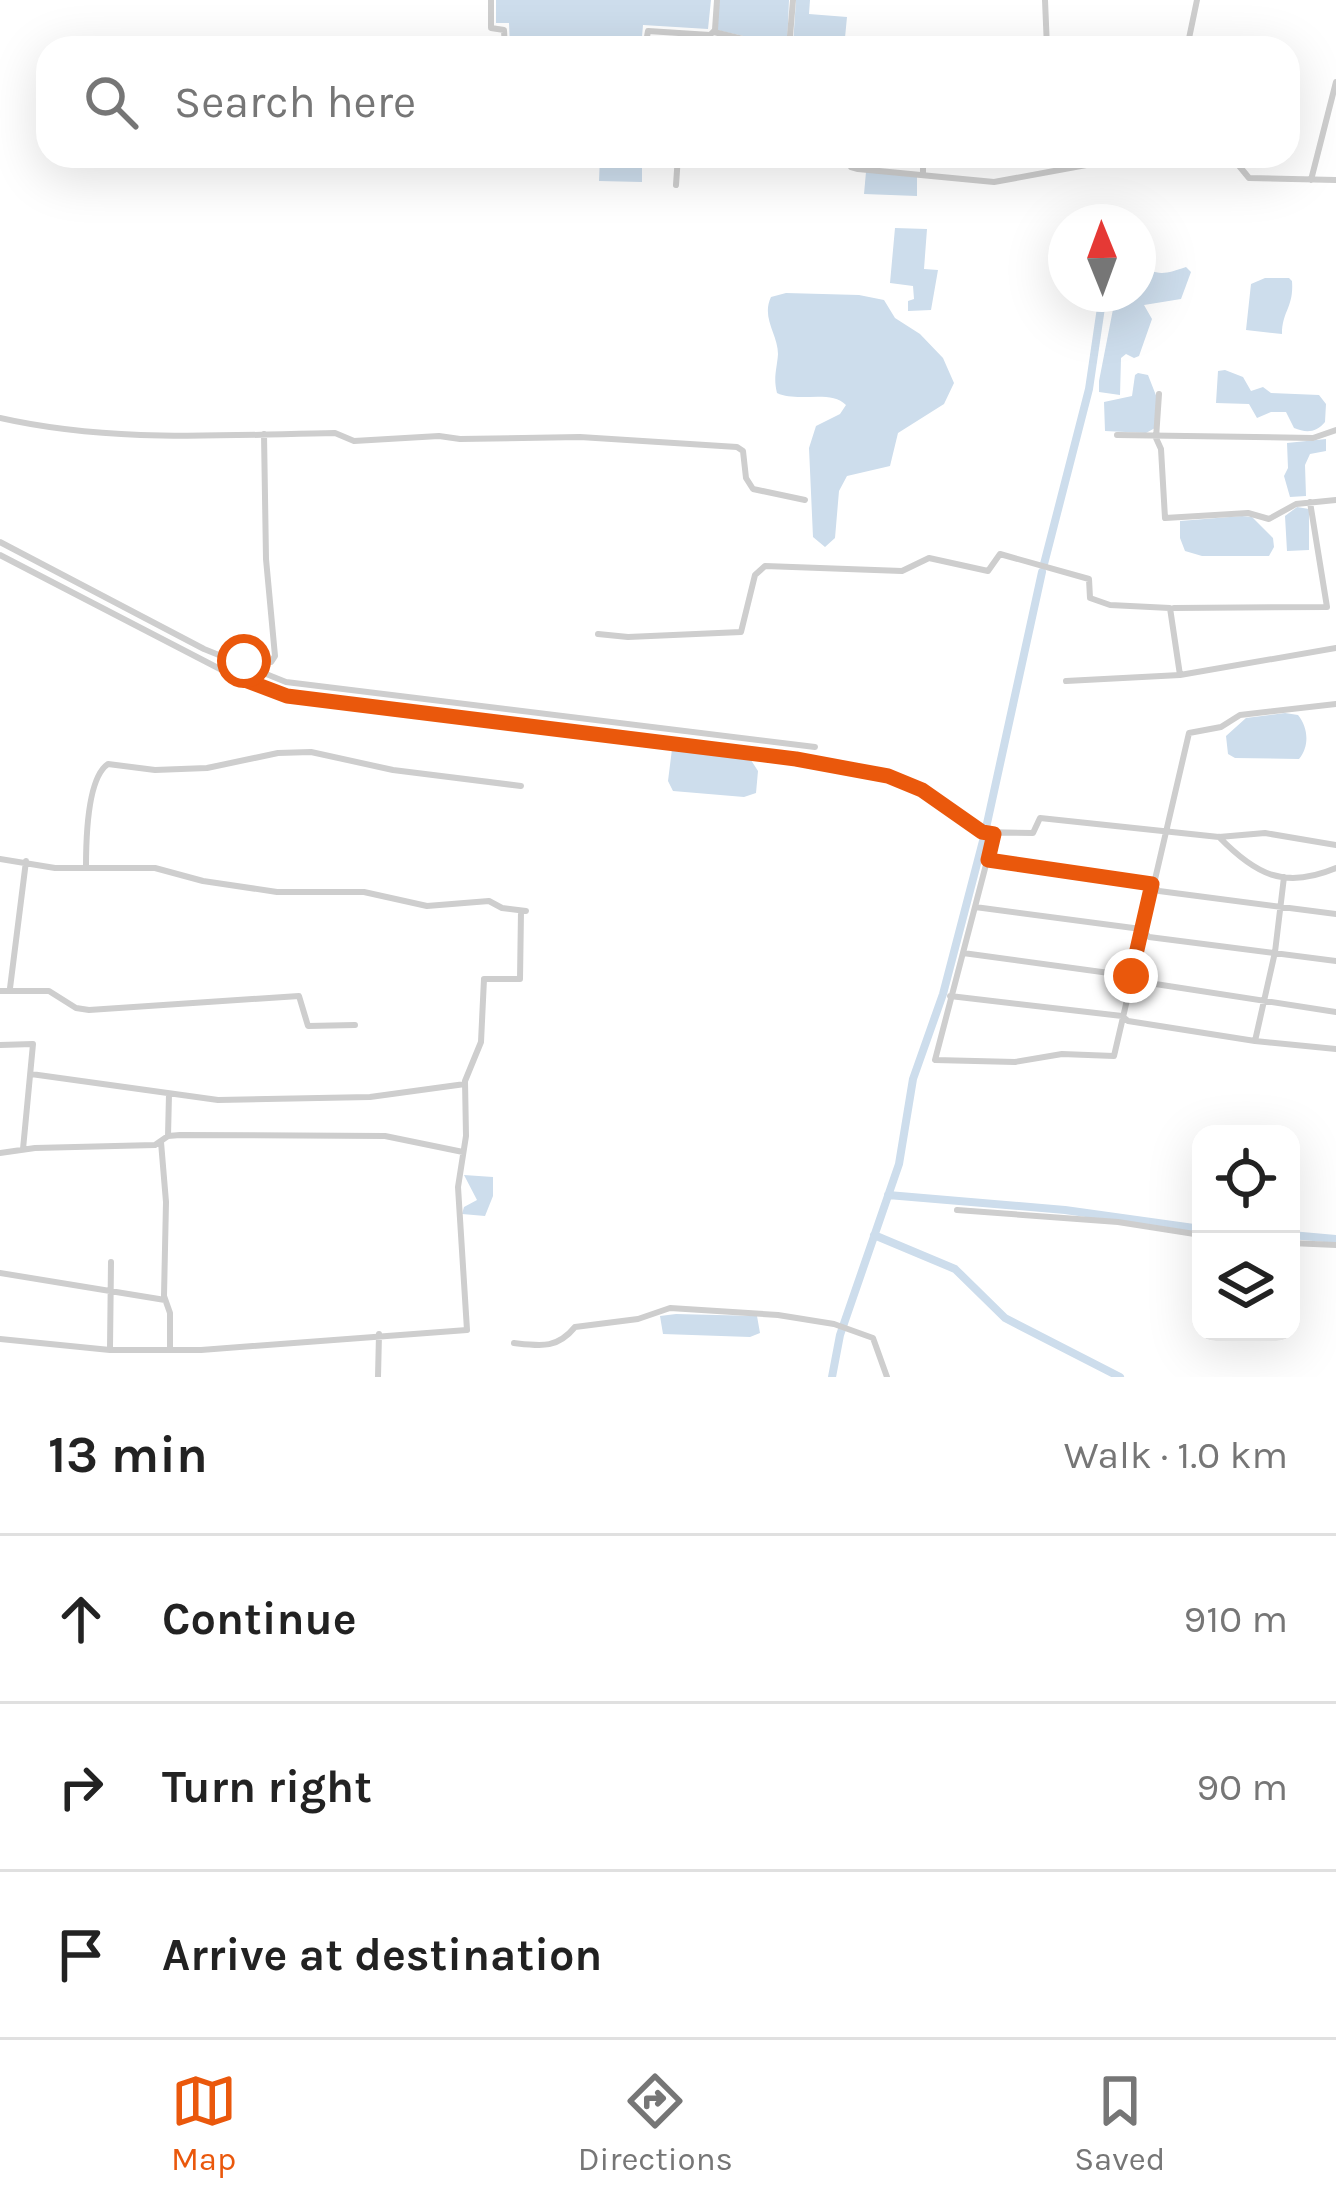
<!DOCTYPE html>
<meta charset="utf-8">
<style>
body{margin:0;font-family:Karla,sans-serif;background:#f2f2f2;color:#222}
.controls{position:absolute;right:36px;bottom:36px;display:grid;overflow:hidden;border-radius:24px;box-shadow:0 12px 48px #0002}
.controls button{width:108px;height:108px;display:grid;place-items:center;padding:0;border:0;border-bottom:3px solid #e0e0e0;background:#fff;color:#222;font:60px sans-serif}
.compass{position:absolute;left:1048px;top:204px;width:108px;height:108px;border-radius:50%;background:#fff;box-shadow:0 12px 48px #0002;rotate:359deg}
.stop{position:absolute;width:36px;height:36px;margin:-27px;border:9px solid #ea580c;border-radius:50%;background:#fff}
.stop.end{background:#ea580c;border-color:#fff;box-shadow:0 3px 12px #0008}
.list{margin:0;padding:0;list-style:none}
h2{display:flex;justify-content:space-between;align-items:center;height:156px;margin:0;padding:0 48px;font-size:51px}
h2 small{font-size:39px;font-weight:400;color:#767676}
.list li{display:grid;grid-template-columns:78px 1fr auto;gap:36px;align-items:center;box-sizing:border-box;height:168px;padding:0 48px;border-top:3px solid #e0e0e0}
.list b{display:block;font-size:45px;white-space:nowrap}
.list em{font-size:39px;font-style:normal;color:#767676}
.icon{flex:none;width:66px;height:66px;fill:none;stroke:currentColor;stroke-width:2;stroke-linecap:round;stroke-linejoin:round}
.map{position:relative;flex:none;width:1336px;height:1377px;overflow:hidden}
.search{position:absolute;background:#fff;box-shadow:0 12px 48px #0002;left:36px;right:36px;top:36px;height:132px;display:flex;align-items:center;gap:30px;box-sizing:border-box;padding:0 42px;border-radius:36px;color:#767676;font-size:45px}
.sheet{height:660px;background:#fff}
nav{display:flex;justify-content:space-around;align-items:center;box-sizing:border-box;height:168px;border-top:3px solid #e0e0e0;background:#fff;font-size:33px;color:#767676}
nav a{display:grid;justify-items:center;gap:6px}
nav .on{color:#ea580c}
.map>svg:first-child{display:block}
</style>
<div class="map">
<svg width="1336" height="1377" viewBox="0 0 1336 1377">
<rect width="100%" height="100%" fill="#fff"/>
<path fill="#cdddec" d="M496 0H711L708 29 643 25 641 48H510L509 23H496Z
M718 0H789L787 46 717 30Z
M796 0H810L809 14 847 17 844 48 793 45Z
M600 156H642V182L599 181Z
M866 172 917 175V196L864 194Z
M895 228 927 229 924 269 938 270 931 310 908 311V301L914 299 913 286 890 283Z
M1138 263C1156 277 1166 274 1186 267L1191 272 1181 299 1144 305 1152 319 1139 356 1134 358 1126 354 1121 358 1120 395 1099 392V381L1116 294H1138Z
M1265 278H1289L1292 281C1294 307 1282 311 1282 334L1246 330 1251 284Z
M786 293 859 295 884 300 895 318 920 334 943 358 954 383 944 404 898 433 890 466 847 476 839 491 835 538 825 547 813 537 809 448 816 426 840 414 846 405C831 389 798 403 777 393 773 377 777 369 778 354 778 334 761 318 771 297Z
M1225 370 1243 377 1251 391 1263 387 1271 393 1319 395 1326 404 1325 422C1316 433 1306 433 1294 428L1286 412H1271L1257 418 1249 404 1216 403 1218 371Z
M1138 373 1148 375 1157 398 1155 428 1146 433 1105 431 1104 402 1132 396 1135 375Z
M1326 439V451L1310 454 1305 465 1306 496 1290 497 1284 476 1288 468 1287 443Z
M1297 507 1309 509V550L1287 551 1285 516Z
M1242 516 1252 517 1273 538 1274 547 1269 556H1202L1185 551 1180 538V521Z
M1285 713 1298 715C1308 727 1310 746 1299 759L1235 758 1228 754 1226 736 1246 718Z
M672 749 749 757 758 771 756 793 744 797 673 791 668 781Z
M464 1175 493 1177V1196L485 1216 462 1214 464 1207 477 1200Z
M676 1314 757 1316 760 1333 750 1337 663 1334 660 1316Z"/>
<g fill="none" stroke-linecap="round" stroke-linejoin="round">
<path stroke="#cdddec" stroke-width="8" d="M1044 564 1089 389 1103 294
M986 828 1042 572
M888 1195 1065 1210 1201 1229
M874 1235 955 1269 1005 1318 1120 1377
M1291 1235 1336 1239
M832 1377 840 1335 899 1164 913 1079 943 994 984 837"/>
<path stroke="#cecece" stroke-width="6" d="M491 0V28L504 30 505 48
M1045 0 1047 48
M714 32 780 48
M645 48 648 31 710 35 715 30 717 0
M789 48 793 0
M1187 48 1197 0
M845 156 851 167 858 169 994 182 1119 159 1181 156
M923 156V172
M1231 156 1249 178 1336 180
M1311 180 1336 82
M676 185 678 156
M1159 394 1156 438 1161 449 1165 518 1248 513 1269 519 1296 504 1336 500
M0 418C110 443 222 435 335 433L354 441 439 436 460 439 580 437 737 447 743 451 746 478 753 489 805 500
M1117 435 1313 438 1336 430
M0 542 204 649 286 682 815 747
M0 555 220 669 287 696 796 759 900 778 982 832 1033 833 1040 818 1219 837 1265 833 1336 845
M1174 608 1327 607 1310 502
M598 634 628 637 741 632 755 575 765 566 902 571 929 558 988 571 1000 554 1089 579 1090 598 1110 605 1170 608 1180 675 1336 648
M234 676 244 661 271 662 275 656 266 559 264 434
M1066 681 1180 675
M994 834 935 1060 1015 1062 1062 1054 1114 1056 1189 733 1221 727 1240 715 1336 704
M1219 837C1255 874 1284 890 1336 868
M0 859 55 868H155L203 881 277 892H364L427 906 489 901 502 908 526 911
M988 860 1152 884 1159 891 1336 914
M86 867C86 841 87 778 108 764L155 770 207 768 278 753 311 752 393 770 521 786
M975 907 1141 929 1149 937 1336 961
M963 953 1131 976 1136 981 1336 1012
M10 988 26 861
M0 991H49L76 1008 89 1010 299 996 308 1026 355 1025
M950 996 1122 1016 1128 1021 1255 1041 1336 1049
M1255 1041 1275 952 1284 877
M0 1045 33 1044 23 1149
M31 1074 218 1100 370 1097 465 1084
M168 1136 169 1094
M161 1142 166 1202 164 1296 170 1313V1350
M0 1153 35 1148 155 1145 168 1136 180 1135 385 1136 463 1152
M957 1210 1118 1222 1201 1235
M1291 1243 1336 1245
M0 1273 165 1300
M0 1339 110 1350H201L467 1330 458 1187 466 1136 465 1081 481 1042 484 979H520L521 911
M514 1343C541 1346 557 1349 575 1327L638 1319 670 1308 778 1315 834 1324 873 1338 887 1377
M110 1348 111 1262
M378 1377 379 1334"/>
</g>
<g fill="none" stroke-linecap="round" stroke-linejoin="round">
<path stroke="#ea580c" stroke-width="15" d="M244 661 234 676 287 696 796 759 888 776 922 790 982 832 994 834 988 860 1152 884 1131 976"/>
</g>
</svg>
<div class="controls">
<button><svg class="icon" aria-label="locate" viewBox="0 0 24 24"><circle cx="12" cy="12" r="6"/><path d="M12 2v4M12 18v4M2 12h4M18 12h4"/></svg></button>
<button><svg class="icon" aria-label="layers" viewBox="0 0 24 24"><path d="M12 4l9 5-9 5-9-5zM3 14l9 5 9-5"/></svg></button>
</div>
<svg class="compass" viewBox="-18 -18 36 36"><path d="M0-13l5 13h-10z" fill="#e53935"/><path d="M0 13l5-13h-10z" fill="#767676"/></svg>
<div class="stop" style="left:244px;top:661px"></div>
<div class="stop end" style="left:1131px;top:976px"></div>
<div class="search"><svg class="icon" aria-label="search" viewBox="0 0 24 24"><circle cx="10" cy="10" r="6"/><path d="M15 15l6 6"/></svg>Search here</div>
</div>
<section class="sheet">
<h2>13 min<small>Walk · 1.0 km</small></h2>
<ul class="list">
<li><svg class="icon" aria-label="ahead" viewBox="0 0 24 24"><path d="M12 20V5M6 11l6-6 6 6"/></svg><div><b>Continue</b></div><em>910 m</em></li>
<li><svg class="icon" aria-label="right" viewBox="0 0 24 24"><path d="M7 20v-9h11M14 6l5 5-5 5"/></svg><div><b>Turn right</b></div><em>90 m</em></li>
<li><svg class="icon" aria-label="arrive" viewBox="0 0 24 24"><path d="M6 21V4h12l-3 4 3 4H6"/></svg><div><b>Arrive at destination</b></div></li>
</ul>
</section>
<nav>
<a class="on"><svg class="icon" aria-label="map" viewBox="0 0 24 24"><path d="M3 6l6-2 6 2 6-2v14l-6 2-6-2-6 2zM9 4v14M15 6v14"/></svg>Map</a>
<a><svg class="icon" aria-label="directions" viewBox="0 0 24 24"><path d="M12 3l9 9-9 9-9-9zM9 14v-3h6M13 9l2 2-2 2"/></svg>Directions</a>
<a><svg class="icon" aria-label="saved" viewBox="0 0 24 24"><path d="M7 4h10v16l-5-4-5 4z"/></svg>Saved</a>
</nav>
